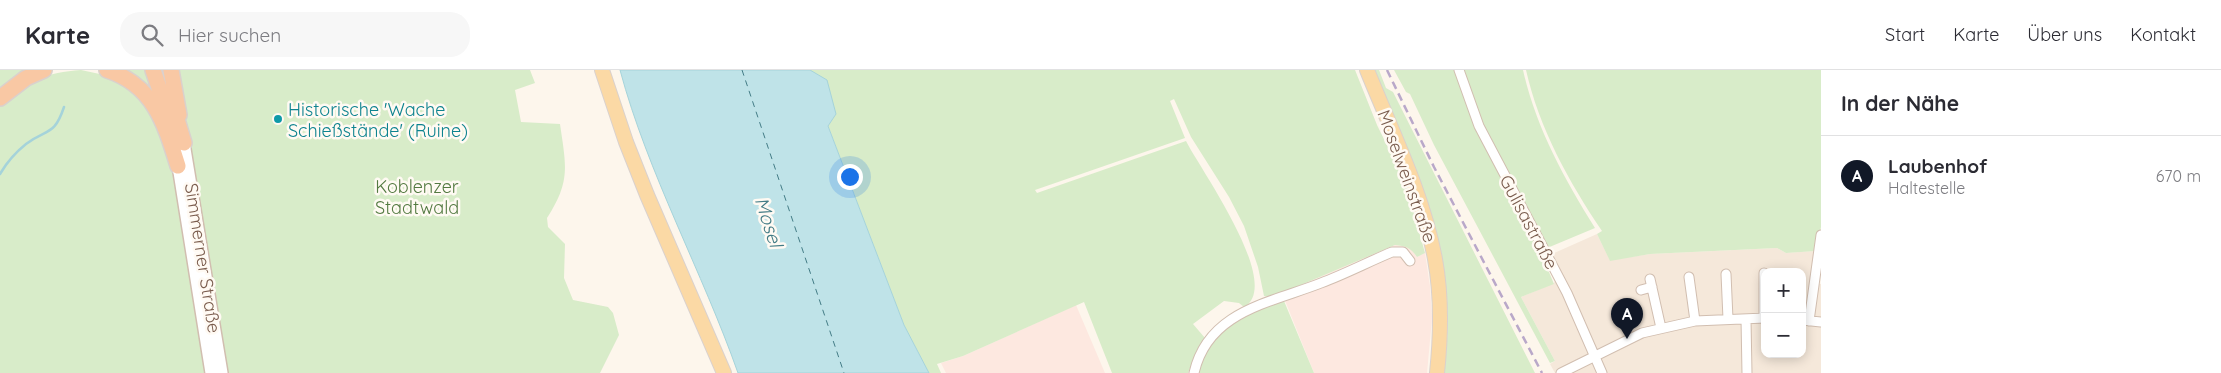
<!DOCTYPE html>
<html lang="de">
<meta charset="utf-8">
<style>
body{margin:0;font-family:Quicksand,sans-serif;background:#f7f7f7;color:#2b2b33}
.controls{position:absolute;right:15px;bottom:15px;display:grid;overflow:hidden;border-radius:10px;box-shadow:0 2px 12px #0003}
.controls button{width:45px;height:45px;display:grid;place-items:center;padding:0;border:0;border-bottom:1px solid #e1e1e2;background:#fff;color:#2b2b33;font:25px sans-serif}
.you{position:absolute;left:849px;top:106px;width:18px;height:18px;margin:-12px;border:4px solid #fff;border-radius:50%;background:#1a73e8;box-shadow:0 0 0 8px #1a73e833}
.badge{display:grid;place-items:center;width:32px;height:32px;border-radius:50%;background:#111827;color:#fff;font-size:16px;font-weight:700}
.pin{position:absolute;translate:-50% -41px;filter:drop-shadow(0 1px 2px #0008)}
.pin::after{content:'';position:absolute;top:26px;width:18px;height:15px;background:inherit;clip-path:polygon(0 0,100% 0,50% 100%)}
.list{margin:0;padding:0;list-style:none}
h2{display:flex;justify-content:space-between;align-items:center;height:65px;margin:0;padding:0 20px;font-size:21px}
h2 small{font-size:16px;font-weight:400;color:#7c7c81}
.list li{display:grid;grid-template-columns:32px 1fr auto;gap:15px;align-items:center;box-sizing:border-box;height:80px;padding:0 20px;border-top:1px solid #e1e1e2}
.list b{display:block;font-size:19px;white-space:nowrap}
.list p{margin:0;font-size:16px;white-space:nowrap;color:#7c7c81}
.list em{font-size:16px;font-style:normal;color:#7c7c81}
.icon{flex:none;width:28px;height:28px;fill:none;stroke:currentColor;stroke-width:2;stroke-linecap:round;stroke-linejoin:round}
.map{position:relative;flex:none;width:1821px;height:303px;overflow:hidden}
header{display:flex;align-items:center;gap:30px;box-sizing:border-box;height:70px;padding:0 25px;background:#fff;border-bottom:1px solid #e1e1e2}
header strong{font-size:24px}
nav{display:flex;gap:28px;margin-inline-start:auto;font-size:18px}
.search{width:350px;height:45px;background:#f7f7f7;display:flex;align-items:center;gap:12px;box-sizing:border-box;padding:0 18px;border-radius:20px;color:#7c7c81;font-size:19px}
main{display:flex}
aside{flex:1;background:#fff}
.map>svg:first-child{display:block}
</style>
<header>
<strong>Karte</strong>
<div class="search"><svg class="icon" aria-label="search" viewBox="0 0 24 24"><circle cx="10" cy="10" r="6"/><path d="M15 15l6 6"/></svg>Hier suchen</div>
<nav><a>Start</a><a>Karte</a><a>Über uns</a><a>Kontakt</a></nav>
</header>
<main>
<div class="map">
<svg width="1821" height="303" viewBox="0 0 1821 303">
<rect width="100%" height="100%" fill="#fdf6ec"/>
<path fill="#f5e8da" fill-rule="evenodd" d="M1597 164 1610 190 1650 184 1777 178 1786 183 1816 181 1812 214H1821V303H1555L1550 294 1555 291 1521 227 1554 213 1560 201 1552 184ZM1765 202H1802V284H1765Z"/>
<path fill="#fde8e0" d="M1395 175 1404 176 1412 180 1417 187 1425 183 1430 216 1432 249 1427 303H1314L1282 223Z
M1076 235 1105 303H946L941 293 963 286Z"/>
<path fill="#d8ecc9" d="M0 0H34L0 22Z
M81 0 109 6 128 15 149 35 171 84 205 303H0V34C26 12 47 2 81 0Z
M116 0H150L165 42Z
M175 0H530L535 13 515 20 521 52 560 54C566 96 571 111 547 148L548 157 565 174 564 208 573 230 608 237 613 243 619 265 600 303H226Z
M810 0H1355L1377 55 1405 112 1425 183 1417 187C1411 178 1406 176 1395 175L1282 223 1271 227 1264 226 1258 197 1244 156 1229 127 1191 67 1174 29 1170 31 1185 68 1035 120 1037 123 1186 71C1200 99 1284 215 1244 237L1239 233 1224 231 1193 254 1205 268 1197 280 1188 303H1112L1084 232 963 286 937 294 941 303H929L904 255 828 56 836 44Z
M1374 0H1379L1386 18 1393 22 1535 303H1444C1460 188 1416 103 1374 0Z
M1394 0H1523C1536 58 1564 108 1595 158L1540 181 1554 214 1521 227 1555 291 1550 293 1434 75 1410 24 1406 22Z
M1526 0H1821V157L1816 181 1786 183 1777 178 1650 184 1610 191 1597 164 1602 161C1569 112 1539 58 1526 0Z
M1284 231 1314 303H1196C1201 292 1206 277 1213 268 1231 247 1258 238 1284 231Z"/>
<path fill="#bfe3e8" stroke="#a5d3da" d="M620 0H810L827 10 836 44 828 56 904 255 929 303H738C702 201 648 104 620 0Z"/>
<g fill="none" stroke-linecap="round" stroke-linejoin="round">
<path stroke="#a5d3da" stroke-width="2.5" d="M0 104C7 92 16 82 26 74 47 58 54 67 64 37"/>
<path stroke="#437c86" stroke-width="1" stroke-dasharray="6 5" stroke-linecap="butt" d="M742 0 844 303"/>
<g stroke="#d1beb0" stroke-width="11">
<path id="minor" d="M1459 0 1479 56 1567 223 1602 303
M1764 203V248
M1726 204 1728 249
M1689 207 1695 251
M1650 209 1661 258
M1641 220 1652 217
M1746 249 1747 303
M1802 250 1821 252
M1809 251 1821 165
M1194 303C1208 241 1270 233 1321 213 1345 204 1368 192 1392 182H1403L1410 191
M1561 303 1642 263 1695 251 1765 248"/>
</g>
<g stroke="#d1beb0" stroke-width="14">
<path id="tertiary" d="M184 73 222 303
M178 96 211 303"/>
</g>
<g stroke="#dad1cd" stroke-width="16">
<path id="primary" d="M602 0 626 72 647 125 724 303
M1367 0C1392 62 1423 124 1435 189 1442 227 1441 265 1437 303"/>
</g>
<g stroke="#dad1cd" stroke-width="18">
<path id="trunk" d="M107 0C154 15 165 54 178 96
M153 0 170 50
M171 0 179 45
M0 28 26 8 44 0
M173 36 184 73"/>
</g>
<use href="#minor" stroke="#fff" stroke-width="9"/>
<use href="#tertiary" stroke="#fff" stroke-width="11"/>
<use href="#primary" stroke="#fbd9a5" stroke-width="14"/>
<use href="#trunk" stroke="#f9c8a4" stroke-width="15"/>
<path stroke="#b9a8c9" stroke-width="2.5" stroke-dasharray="8 5" stroke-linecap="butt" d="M1387 0 1434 97 1542 303"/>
</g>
<circle fill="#0f9aa8" stroke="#fffaf3" stroke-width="2" cx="278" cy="49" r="5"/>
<g text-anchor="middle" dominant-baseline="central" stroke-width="5" stroke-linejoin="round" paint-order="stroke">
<g font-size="18" fill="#0d838f" stroke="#fffaf3" text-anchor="start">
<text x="288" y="39">Historische 'Wache<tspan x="288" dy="21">Schießstände' (Ruine)</tspan></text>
</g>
<g font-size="18" fill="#7a5c4d" stroke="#fffaf3">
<text transform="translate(1407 106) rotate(70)">Moselweinstraße</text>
<text transform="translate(1529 152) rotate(62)">Gulisastraße</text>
<text transform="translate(203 188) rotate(81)">Simmerner Straße</text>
</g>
<g font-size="18" fill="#537a41" stroke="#fffaf3">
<text x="417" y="116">Koblenzer<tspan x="417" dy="21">Stadtwald</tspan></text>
</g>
<g font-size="19" font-style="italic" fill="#437c86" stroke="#fffaf3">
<text transform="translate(769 152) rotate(72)">Mosel</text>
</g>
</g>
</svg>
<div class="controls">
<button>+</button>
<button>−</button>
</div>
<div class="you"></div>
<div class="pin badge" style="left:1627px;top:269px">A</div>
</div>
<aside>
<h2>In der Nähe<small></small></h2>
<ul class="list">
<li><span class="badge">A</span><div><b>Laubenhof</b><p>Haltestelle</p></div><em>670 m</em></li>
</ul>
</aside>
</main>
